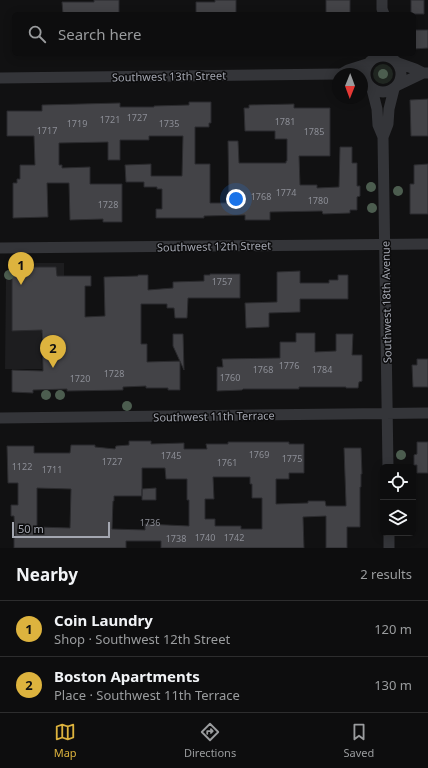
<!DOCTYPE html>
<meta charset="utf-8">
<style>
body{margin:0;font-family:"Noto Sans",sans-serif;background:#161617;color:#f1f3f6}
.controls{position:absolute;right:12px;bottom:12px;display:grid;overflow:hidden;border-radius:6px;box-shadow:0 2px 10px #0003}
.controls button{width:36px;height:36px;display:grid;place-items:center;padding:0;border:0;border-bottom:1px solid #2d2d2e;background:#0d0d0e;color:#f1f3f6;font:20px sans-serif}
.compass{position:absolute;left:332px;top:68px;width:36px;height:36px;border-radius:50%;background:#0d0d0e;box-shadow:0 2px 10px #0003;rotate:181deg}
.scale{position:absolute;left:12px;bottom:10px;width:98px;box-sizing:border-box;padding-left:4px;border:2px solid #a4a7b1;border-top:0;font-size:11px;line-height:14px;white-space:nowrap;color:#a4a7b1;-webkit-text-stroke:3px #0c0c0d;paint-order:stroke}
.you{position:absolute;left:236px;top:199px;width:14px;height:14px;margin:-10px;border:3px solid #fff;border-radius:50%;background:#1a73e8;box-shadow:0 0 0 6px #1a73e833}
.badge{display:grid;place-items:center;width:26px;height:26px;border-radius:50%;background:#ddb33e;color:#111;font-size:13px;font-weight:700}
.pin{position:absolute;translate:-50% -33px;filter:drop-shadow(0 1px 2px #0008)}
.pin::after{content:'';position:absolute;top:21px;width:14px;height:12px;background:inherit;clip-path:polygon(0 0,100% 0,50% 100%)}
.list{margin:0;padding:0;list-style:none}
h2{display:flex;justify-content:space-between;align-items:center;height:52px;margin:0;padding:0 16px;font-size:17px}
h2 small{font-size:13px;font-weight:400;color:#9a9c9e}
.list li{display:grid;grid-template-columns:26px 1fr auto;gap:12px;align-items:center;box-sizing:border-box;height:56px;padding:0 16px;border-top:1px solid #2d2d2e}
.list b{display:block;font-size:15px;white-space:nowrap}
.list p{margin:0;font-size:13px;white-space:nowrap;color:#9a9c9e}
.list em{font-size:13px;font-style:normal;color:#9a9c9e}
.icon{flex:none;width:22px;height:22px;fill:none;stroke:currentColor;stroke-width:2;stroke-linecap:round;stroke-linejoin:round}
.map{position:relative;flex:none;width:428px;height:548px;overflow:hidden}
.search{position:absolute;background:#0d0d0e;box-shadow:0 2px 10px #0003;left:12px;right:12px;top:12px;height:44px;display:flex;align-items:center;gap:10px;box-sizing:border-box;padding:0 14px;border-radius:6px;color:#9a9c9e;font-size:15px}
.sheet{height:164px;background:#0d0d0e}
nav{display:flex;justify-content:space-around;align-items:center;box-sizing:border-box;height:56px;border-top:1px solid #2d2d2e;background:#0d0d0e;font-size:11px;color:#9a9c9e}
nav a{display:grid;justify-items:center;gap:2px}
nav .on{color:#ddb33e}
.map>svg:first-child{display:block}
</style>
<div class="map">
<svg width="428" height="548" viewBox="0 0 428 548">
<rect width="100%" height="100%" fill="#111112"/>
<path fill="#1d1d1f" d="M18 263H64V332L41 333 42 369H5L6 278 7 274 11 267 14 265Z"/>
<path fill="#202621" d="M373 74a10 10 0 1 1 20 0a10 10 0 1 1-20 0Z"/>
<path fill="#434347" stroke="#2b2b2e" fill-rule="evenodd" d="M94 0H119V14H63L62 2H94Z
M215 0H236V14H196V2H215Z
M326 0H350V14H326Z
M411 0H424V14H411Z
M414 30H428V48L414 49Z
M428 99V136H411L410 100Z
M189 102H211V123H209V127H195V164H210V203H229L228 141H238L239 163H286V161H287V139H275V131H245L244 108H249V105L294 104V108H330V156H299L300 185H317V188L339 187 340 147H352V163H357V186H360V196L357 197V210H350V213L323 214 322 211 270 212V220H245V215L204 216V218H156V209H162V189H157V187H144V182H126L125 165 151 164V176H182L183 136H149V140H120V160H108V142L59 143V165H62V168L90 167V184H122V222H103V219L70 220 69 183H47L48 217 13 218V183H17V179H20V165H35L34 136H7V111H42V105L120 103V107H154V106L189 105Z
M428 164V214H410V184H414V165Z
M16 267H56L57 276H91V286H85V317L105 316 104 277 138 276V275H148V290L173 288V282L204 281V275H210V274H240V298H188L187 318H175L174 308H167V304H141V344H147V362L180 361V390H168V388H146V386L123 387V390L67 391V389L33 390V393L12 392V370L43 371 42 330 12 331V272Z
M300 271V283H329V280H338V275H348V299H300V312L269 313V327L246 328 245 303 277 302V272Z
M296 333H315V352L336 351V334H353L352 355H362V381L359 382 358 388H346V387H299V389H243L242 390 217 391V367H223L222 359 280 358V342H296Z
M173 334H183L184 370 173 346Z
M417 359H428V387H413L412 365H417Z
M129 441H151V444L184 443V449H207L206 444H228V442H289V444H304V473H289V479H276V504L308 503V501H325L326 506H346V503L344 448H361L362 474H361V487H360V527H347V548H326V516L303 517 304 548H161V541H126V548H14V538H15L14 516H11V505H18V483H8L7 446H34V453H70L71 445H95V447L115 449 116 446 129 445ZM142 468H165L166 479H187V500H189V526L145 524V530L112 529 113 501H114V496H142ZM213 477H250V484H252V498H262V529H241V526H215V519H205V499H214ZM37 488 71 489 70 528 37 527Z
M417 442H428V473H417V465H414V455L417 454Z
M156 488V500H142V489Z"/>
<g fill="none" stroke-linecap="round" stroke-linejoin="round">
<path stroke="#343539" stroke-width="11" d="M382 0V9L384 14
M365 74a18 18 0 1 1 36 0a18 18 0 1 1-36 0Z
M398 63 415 69 423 73H428
M341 74 348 70 367 64
M0 78 338 74
M398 85 423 73
M372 89 377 109 378 125 383 137
M0 248 428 244
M0 418 428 413
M388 467 383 137 388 124 389 109 394 89
M389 533V548"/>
</g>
<g fill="#4c5d4f">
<circle cx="383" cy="74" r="5"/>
<circle cx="371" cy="187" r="5"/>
<circle cx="398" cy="191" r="5"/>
<circle cx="372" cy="208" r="5"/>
<circle cx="9" cy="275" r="5"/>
<circle cx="46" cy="395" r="5"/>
<circle cx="60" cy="395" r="5"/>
<circle cx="127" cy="406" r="5"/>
<circle cx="401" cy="455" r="5"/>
</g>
<g text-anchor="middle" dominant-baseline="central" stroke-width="3" stroke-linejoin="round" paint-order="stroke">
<g font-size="9" fill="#8c8e96">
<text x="137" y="117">1727</text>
<text x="110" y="119">1721</text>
<text x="285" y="121">1781</text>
<text x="77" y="123">1719</text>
<text x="169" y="123">1735</text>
<text x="47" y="130">1717</text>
<text x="314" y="131">1785</text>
<text x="286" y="192">1774</text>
<text x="261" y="196">1768</text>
<text x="318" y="200">1780</text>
<text x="108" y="204">1728</text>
<text x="222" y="281">1757</text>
<text x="289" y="365">1776</text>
<text x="263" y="369">1768</text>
<text x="322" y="369">1784</text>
<text x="114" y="373">1728</text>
<text x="230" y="377">1760</text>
<text x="80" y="378">1720</text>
<text x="259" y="454">1769</text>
<text x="171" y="455">1745</text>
<text x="292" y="458">1775</text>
<text x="112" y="461">1727</text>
<text x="227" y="462">1761</text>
<text x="22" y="466">1122</text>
<text x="52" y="469">1711</text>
<text x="150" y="522">1736</text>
<text x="205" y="537">1740</text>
<text x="234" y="537">1742</text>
<text x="176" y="538">1738</text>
</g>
<g font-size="11" fill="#a4a7b1" stroke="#0c0c0d">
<text transform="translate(169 76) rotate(-1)">Southwest 13th Street</text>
<text transform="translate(214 246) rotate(-1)">Southwest 12th Street</text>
<text transform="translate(386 302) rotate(-91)">Southwest 18th Avenue</text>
<text transform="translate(214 416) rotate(-1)">Southwest 11th Terrace</text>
</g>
</g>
</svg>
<div class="controls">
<button><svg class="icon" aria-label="locate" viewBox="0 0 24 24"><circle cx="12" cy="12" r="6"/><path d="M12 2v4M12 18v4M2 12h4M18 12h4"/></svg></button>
<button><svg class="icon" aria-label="layers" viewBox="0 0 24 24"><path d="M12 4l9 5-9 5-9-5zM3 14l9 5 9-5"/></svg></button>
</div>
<svg class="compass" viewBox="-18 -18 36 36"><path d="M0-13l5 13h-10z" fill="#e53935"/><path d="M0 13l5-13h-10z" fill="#9a9c9e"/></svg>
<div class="scale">50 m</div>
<div class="you"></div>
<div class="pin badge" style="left:21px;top:285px">1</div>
<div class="pin badge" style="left:53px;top:368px">2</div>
<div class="search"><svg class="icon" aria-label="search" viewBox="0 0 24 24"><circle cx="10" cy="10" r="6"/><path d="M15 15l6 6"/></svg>Search here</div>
</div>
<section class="sheet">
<h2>Nearby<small>2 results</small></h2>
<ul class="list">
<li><span class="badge">1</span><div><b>Coin Laundry</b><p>Shop · Southwest 12th Street</p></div><em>120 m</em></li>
<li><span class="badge">2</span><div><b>Boston Apartments</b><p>Place · Southwest 11th Terrace</p></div><em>130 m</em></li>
</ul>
</section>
<nav>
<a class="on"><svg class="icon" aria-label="map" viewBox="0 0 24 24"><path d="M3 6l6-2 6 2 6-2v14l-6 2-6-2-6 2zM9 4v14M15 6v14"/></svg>Map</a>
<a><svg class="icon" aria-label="directions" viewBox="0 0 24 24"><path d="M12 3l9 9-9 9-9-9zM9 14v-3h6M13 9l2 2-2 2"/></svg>Directions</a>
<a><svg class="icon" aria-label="saved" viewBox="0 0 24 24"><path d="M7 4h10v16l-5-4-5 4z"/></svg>Saved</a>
</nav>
